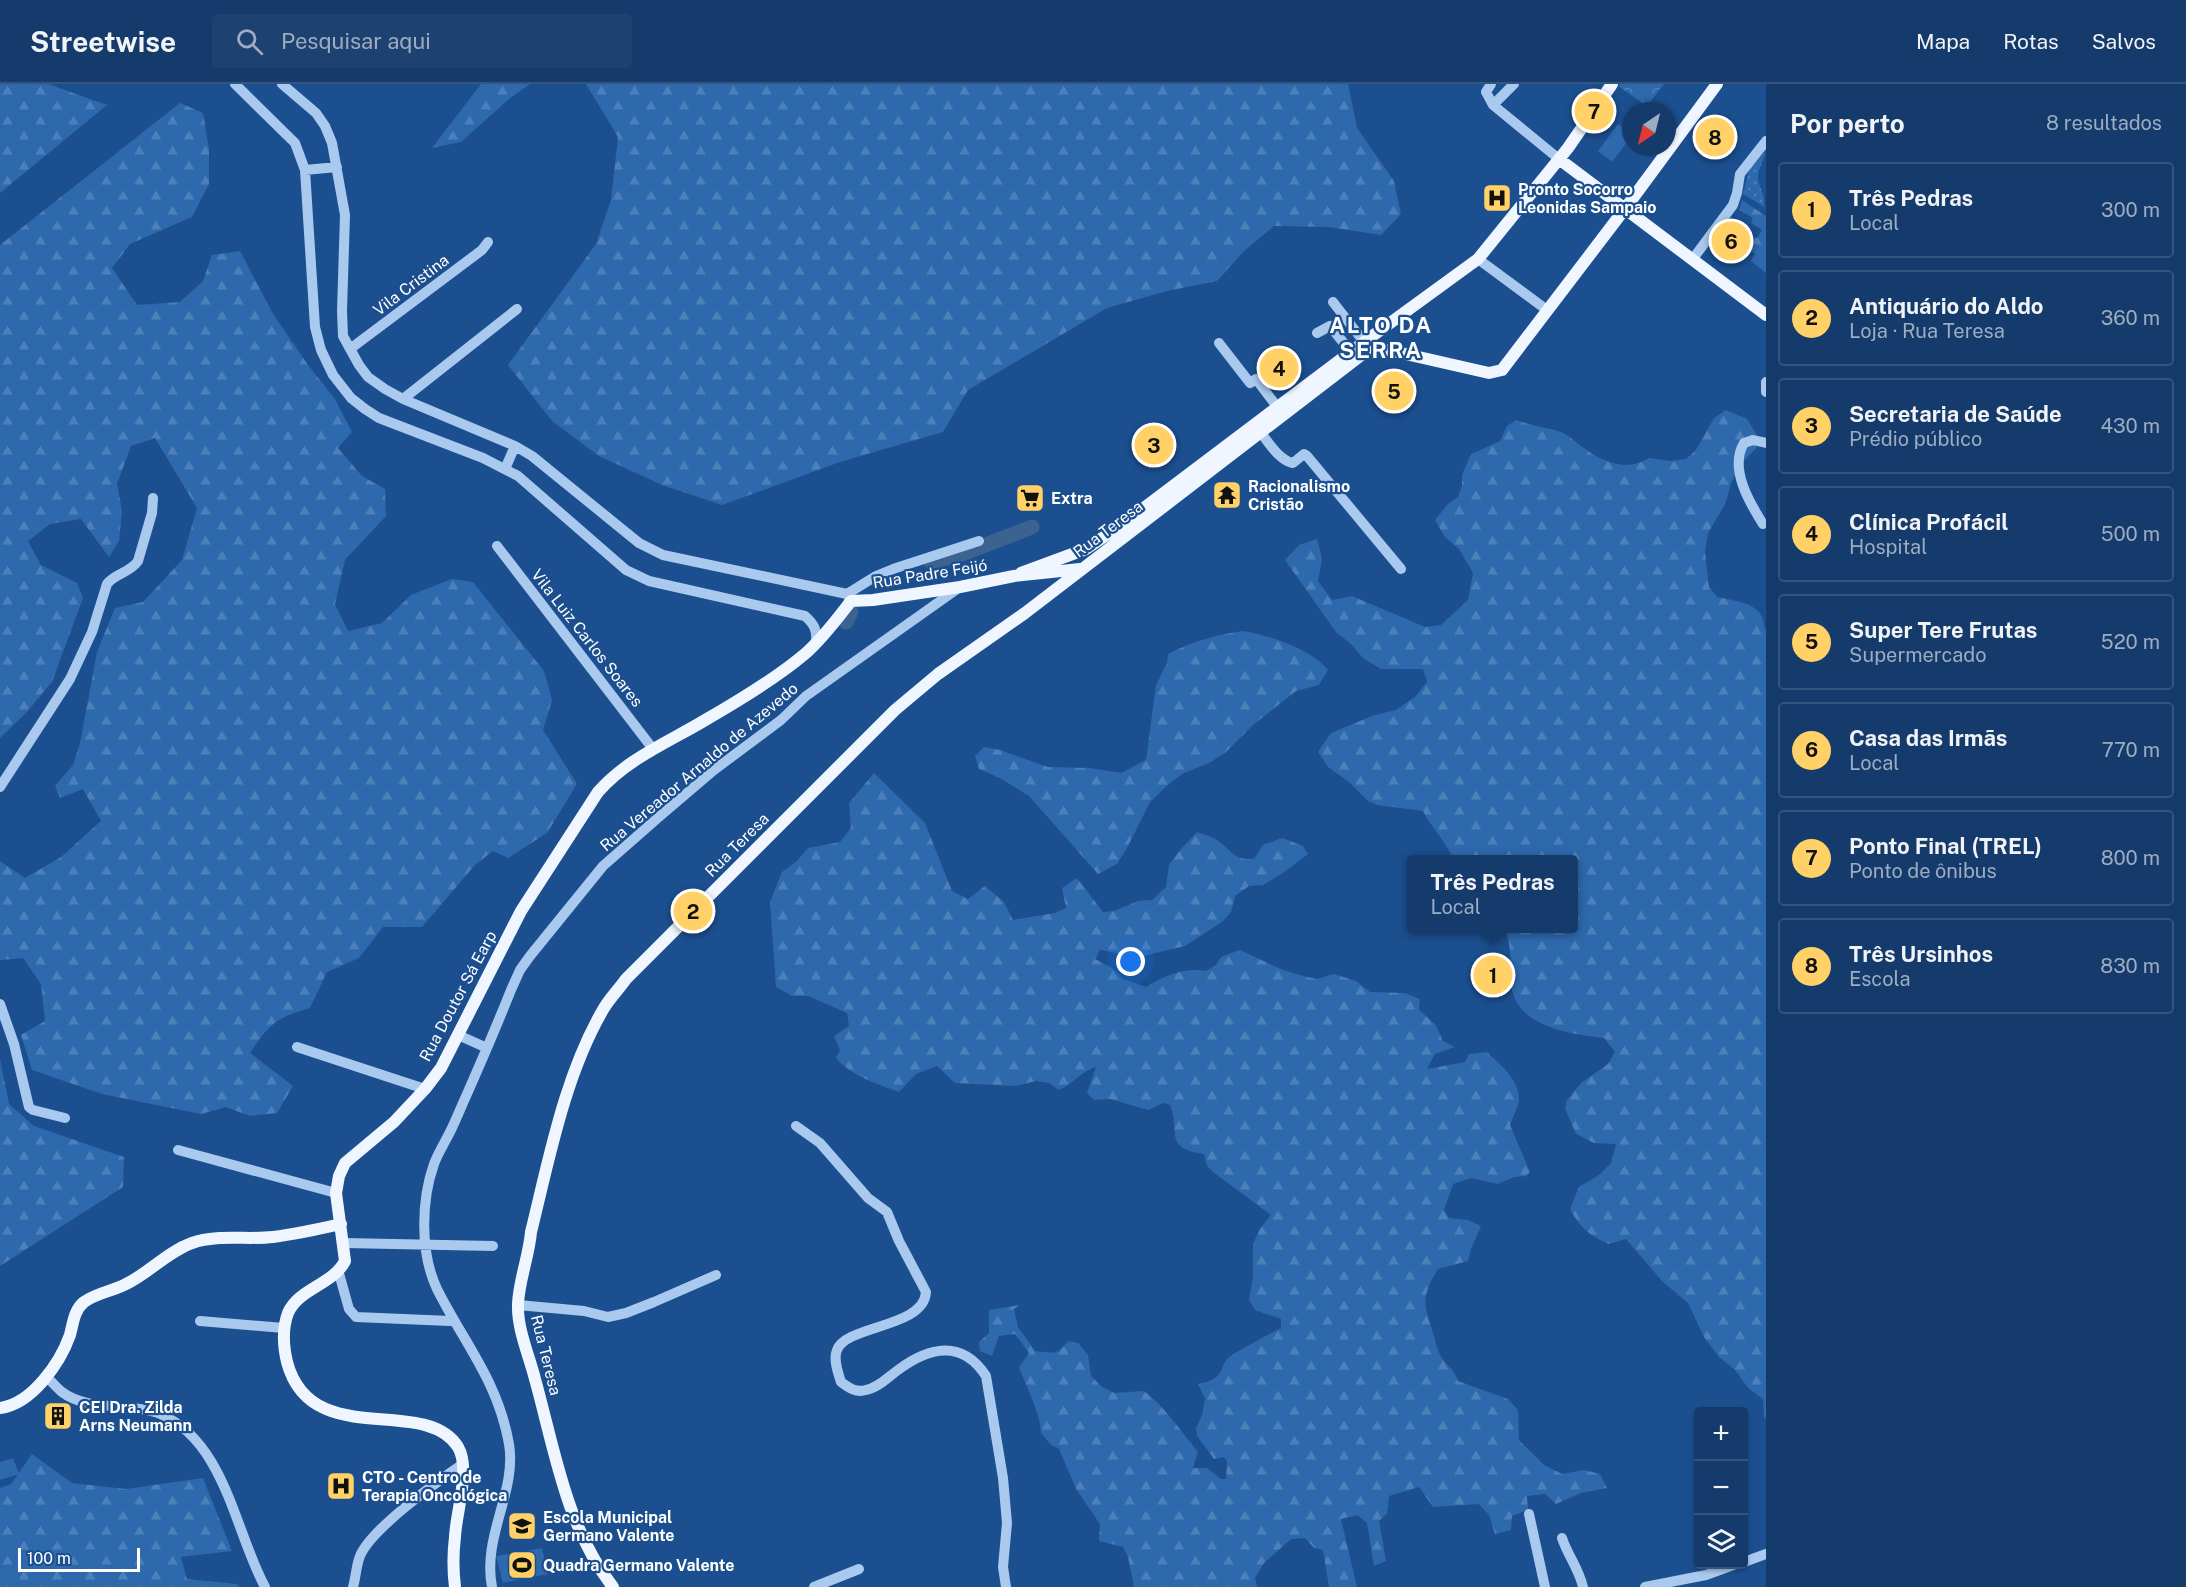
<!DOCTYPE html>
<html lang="pt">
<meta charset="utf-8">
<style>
body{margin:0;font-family:"Public Sans",sans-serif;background:#1d4271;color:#f1f3f6}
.controls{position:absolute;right:18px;bottom:18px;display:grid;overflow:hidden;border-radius:6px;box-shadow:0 2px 4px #0004}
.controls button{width:54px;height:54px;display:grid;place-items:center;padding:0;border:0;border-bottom:2px solid #33557e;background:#143b6b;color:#f1f3f6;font:30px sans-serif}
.compass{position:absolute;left:1622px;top:18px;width:54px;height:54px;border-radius:50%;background:#143b6b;box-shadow:0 2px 4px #0004;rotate:215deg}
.scale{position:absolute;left:18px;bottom:15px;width:122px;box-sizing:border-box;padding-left:6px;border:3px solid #fff;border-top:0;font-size:16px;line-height:21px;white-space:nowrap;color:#fff;-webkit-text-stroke:4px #1b4f8f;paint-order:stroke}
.you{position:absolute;left:1131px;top:878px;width:21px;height:21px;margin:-15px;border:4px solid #fff;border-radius:50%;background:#1a73e8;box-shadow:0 0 0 9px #1a73e833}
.badge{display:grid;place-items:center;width:39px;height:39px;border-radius:50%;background:#ffd166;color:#111;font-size:20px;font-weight:700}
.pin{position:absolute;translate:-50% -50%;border:3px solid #fff;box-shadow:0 2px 6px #0006}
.popup{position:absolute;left:1407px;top:771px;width:171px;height:78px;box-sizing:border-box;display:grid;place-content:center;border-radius:6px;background:#143b6b;filter:drop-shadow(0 2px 4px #0005);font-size:20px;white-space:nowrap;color:#9dadc1}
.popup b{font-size:22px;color:#f1f3f6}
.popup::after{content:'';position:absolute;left:50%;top:100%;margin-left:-12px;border:12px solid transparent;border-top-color:#143b6b}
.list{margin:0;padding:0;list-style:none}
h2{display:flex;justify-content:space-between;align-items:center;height:78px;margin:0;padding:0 24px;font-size:26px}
h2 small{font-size:20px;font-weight:400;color:#9dadc1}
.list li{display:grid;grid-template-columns:39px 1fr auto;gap:18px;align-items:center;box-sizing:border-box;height:96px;margin:0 12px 12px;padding:0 12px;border:2px solid #33557e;border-radius:6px}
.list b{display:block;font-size:22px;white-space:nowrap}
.list p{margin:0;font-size:20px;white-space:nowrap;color:#9dadc1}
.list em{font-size:20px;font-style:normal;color:#9dadc1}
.icon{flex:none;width:33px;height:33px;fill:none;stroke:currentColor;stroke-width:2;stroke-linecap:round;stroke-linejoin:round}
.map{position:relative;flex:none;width:1766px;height:1503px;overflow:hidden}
header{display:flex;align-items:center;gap:36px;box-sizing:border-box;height:84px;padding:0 30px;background:#143b6b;border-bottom:2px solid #33557e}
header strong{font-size:28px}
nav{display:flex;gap:33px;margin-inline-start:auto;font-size:21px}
.search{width:420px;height:54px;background:#1d4271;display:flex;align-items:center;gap:15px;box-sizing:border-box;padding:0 21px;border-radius:6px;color:#9dadc1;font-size:22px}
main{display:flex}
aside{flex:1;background:#143b6b}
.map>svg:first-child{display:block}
</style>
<header>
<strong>Streetwise</strong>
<div class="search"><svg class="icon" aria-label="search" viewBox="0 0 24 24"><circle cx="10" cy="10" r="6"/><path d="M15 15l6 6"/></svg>Pesquisar aqui</div>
<nav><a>Mapa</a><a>Rotas</a><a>Salvos</a></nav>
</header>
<main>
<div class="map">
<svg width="1766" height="1503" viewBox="0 0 1766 1503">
<defs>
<pattern id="forest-firs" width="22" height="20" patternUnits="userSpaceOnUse" patternTransform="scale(1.5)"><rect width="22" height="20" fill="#2e69ad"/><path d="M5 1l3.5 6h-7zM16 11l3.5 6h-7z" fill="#4d80b9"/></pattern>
<pattern id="park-crowns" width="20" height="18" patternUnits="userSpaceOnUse" patternTransform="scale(1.5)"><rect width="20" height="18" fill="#2e69ad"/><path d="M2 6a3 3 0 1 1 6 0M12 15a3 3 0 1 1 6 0" fill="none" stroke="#4d80b9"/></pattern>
<pattern id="garden-dots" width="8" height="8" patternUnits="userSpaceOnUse" patternTransform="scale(1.5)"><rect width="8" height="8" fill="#2e69ad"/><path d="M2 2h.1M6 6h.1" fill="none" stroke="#4d80b9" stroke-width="1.8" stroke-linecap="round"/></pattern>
</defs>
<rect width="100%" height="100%" fill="#1b4f8f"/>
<path fill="url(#forest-firs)" d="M0 0H48L107 21 0 109Z
M481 0H530L509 15 461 58 432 64Z
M586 0H1348L1357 44 1394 97 1401 130 1381 151 1329 143 1274 142 1244 167 1217 197 1167 207 1107 224 968 306 943 348 840 378 722 421 662 401 599 372 552 337 508 281 596 160 611 116 618 53Z
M180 19 203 29 209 65V100L192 133 130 160 112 184 137 221 180 218 203 197 212 171 240 167 273 230 308 281 335 315 352 348 338 364 362 392 385 405 386 432 345 476 335 520 348 547 382 539 411 511 452 495 473 498 544 587 552 616 543 646 577 700 547 749 508 774 493 767 475 781 422 843H383L359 874 327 888 310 924C276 934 270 939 250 969L293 1002 277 1029 250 1032 226 1023 201 1030 102 1010 32 986 21 951 45 937 41 900 23 874 0 876V777L25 794 61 773 101 737 83 705 60 714 55 702 73 681 80 659 97 568 115 524 143 518 182 476 197 424 155 354 131 362 117 400 122 427 119 457 109 473 81 435 50 440 28 457 41 481 77 499 83 514 52 598 25 630 0 654V161Z
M1742 116 1766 132V189L1751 177 1755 170 1746 162 1752 153 1757 154 1762 146 1751 139 1753 134 1739 126Z
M1726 326 1747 335 1758 353 1756 364 1742 379 1731 399 1726 418 1708 449 1705 468 1709 503 1717 513C1730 516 1756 518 1762 533 1764 538 1764 543 1766 547V1335L1764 1333 1763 1315 1748 1304 1735 1286 1719 1273 1704 1253 1688 1219 1662 1197 1626 1155 1609 1160C1590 1152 1580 1144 1570 1125L1579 1103 1599 1091 1611 1079 1616 1060 1594 1059 1576 1050 1565 1025 1567 1016 1581 999 1608 980 1615 968 1604 954C1570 950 1515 943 1511 900 1510 882 1512 861 1505 845L1574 844V776L1453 775C1446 757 1432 745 1423 727L1377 721 1368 717 1349 698 1328 683 1318 668 1331 649 1372 632 1396 626 1415 613 1427 598 1423 585H1381L1363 574 1352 561 1336 548 1285 476 1299 461 1317 455 1322 475 1318 497 1332 516 1352 512 1425 543 1441 541 1468 516 1473 489 1459 465 1445 453 1435 436 1448 420 1458 413 1462 401V391L1471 370 1500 357 1507 342 1516 336C1531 342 1546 343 1561 348 1568 351 1575 357 1581 362 1601 377 1625 389 1649 374L1671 377 1686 375 1696 366 1714 334Z
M1243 547C1270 552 1310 564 1328 586L1319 601 1296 607 1253 641 1226 668 1209 679 1182 690 1168 701 1150 718 1127 764 1117 780 1098 790 1029 712 1000 694 979 685 975 672 984 663 1000 666 1048 683 1090 684 1121 689 1146 676 1156 601 1167 579 1168 570C1193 557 1216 551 1243 547Z
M874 689 925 739 952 807 968 815 985 802 1004 818 1013 836 1055 829 1066 824 1062 804 1077 794 1103 828 1114 827 1138 817 1152 816 1166 803 1169 781 1181 765 1197 748C1205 751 1214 753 1220 758 1234 769 1234 776 1254 775L1263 761 1282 754 1303 762 1308 770 1283 789 1263 801 1249 802 1235 812 1231 828 1222 838 1185 862 1139 873 1100 866 1095 875 1112 884 1123 895 1146 903C1163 892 1186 883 1206 887L1216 881 1221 873 1240 866 1283 886 1307 893 1317 895 1334 890 1356 897 1370 908 1405 909 1420 915 1419 926 1435 940 1443 957 1455 963 1435 970 1427 985 1465 978 1469 970 1487 968C1499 980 1519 995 1519 1014 1519 1022 1513 1033 1510 1041L1530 1088 1526 1092 1514 1093 1498 1100 1471 1094 1453 1100 1444 1126 1449 1134 1468 1136 1481 1142 1471 1165 1468 1177 1438 1185C1420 1215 1424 1220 1434 1252 1436 1259 1438 1268 1442 1274 1449 1284 1454 1285 1458 1297L1508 1315 1518 1326 1519 1356 1544 1381 1562 1390 1584 1386 1600 1390 1607 1404 1581 1409 1556 1420 1545 1410 1527 1412 1528 1426 1512 1432 1511 1446 1495 1450 1489 1431 1479 1420 1433 1423 1419 1403 1389 1412 1387 1430 1379 1437 1386 1477 1374 1482 1367 1439 1357 1431 1341 1435 1357 1503H1329L1323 1466 1314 1464 1305 1454 1291 1455 1264 1479 1255 1494 1257 1503H1134L1128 1473 1123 1463 1099 1457 1100 1440 1076 1405 1059 1365 1051 1361 1041 1349C1041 1331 1026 1302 1019 1283L1029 1269 1015 1250 999 1252 992 1272 980 1267 979 1258 989 1249V1226L1020 1221 1014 1225 1018 1243 1035 1267C1053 1268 1056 1273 1068 1257L1078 1259 1088 1271 1091 1292 1101 1302 1114 1309 1144 1307C1166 1324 1180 1346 1198 1368L1193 1384H1207L1221 1395H1226L1227 1378 1224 1373 1214 1375 1197 1352 1196 1344 1202 1331 1205 1315 1198 1300C1230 1294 1216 1281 1232 1271 1248 1261 1264 1253 1281 1244V1235L1255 1226 1249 1216 1253 1192V1160L1260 1145 1271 1131 1213 1088 1207 1082 1204 1070C1162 1064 1181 1047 1170 1021L1163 1019 1148 1026 1110 1015 1094 1016 1087 1009 1096 983C1081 987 1073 1000 1059 1006L1049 999 1036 997 1016 1002 955 999 937 982 916 990 899 1008C875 999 853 993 836 974L840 966 834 952 849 942 847 929 808 912H792L776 903 770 818 782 788 797 777 808 764 840 758 851 744 849 719Z
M0 975 9 1020 34 1042 124 1073 123 1103 0 1182Z
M32 1370 72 1399 126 1405 203 1394 232 1467 181 1473 187 1495 237 1500 239 1503H0V1404L11 1400Z"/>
<path fill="url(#park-crowns)" d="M1620 0H1664L1647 22 1618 2Z"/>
<path fill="url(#garden-dots)" d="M1766 66C1765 75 1758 83 1758 94 1759 104 1766 112 1764 121L1766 124 1743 110 1749 86Z"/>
<path fill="#2e69ad" d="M1618 40 1631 50V53L1612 78 1598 67Z
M13 1374 19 1390 0 1396V1378Z
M542 1464 548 1490 503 1499 496 1472Z"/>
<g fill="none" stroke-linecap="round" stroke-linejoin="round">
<path stroke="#3c6290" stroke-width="15" d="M931 478 962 470 1032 443
M846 538 851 528"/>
<path stroke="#a9c9ee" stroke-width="10" d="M235 0 295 59 305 86 315 243 321 266 333 291 351 314 365 325 379 334 483 374 518 392 626 486 649 497 805 532C815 541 817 546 816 559
M282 0 316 29 325 42 332 59 345 131 342 227 343 252 359 281 368 293 385 305 403 315 515 362 532 372 639 459 663 471 847 510 851 517
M1491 0 1486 8 1493 21 1559 75
M1493 21 1514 0
M305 86 337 83
M1478 175 1547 226
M1692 176 1733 121 1737 109 1740 90 1766 57
M1333 218 1364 258
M1317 249 1330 242 1351 268
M1219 259 1250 299 1256 295 1278 324
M350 265 482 166 488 158
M1766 298V308
M403 315 517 225
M1261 349C1270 360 1279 376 1293 379L1304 370 1307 372 1401 485
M505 385 515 362
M1763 440C1749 418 1729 384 1744 359L1753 356 1766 359
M497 462 653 665
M847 510 876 492 893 485 979 457
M0 703 70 595 92 548 107 500C115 489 130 489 138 477L152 429 153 414
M0 920 14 960 29 1023 33 1026 65 1034
M458 951 487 964
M297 963 425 1005
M796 1042 820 1059 868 1114 887 1128 899 1157 926 1208C924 1244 846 1241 837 1266 833 1275 838 1289 841 1298 849 1304 856 1309 866 1306 878 1304 888 1293 898 1286 929 1263 962 1255 986 1292L1003 1394 1007 1439 1003 1483 1006 1503
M178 1066 336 1109
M344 1159 493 1162
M338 1186 349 1225 356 1233 450 1237
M518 1221 584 1227 608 1233 626 1229 654 1218 716 1191
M200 1237 284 1244
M46 1292C51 1297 57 1304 62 1308 88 1328 131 1318 160 1330 225 1357 235 1448 265 1503
M1529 1430 1545 1503
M1562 1454C1568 1472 1579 1485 1583 1503
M1744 1478 1766 1470
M353 1503C356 1493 356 1482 360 1472 371 1445 438 1397 463 1380
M492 1503C482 1452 517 1408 509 1360 498 1297 464 1259 437 1205 420 1169 421 1117 434 1080 438 1069 445 1058 450 1048 456 1036 461 1023 467 1010 482 976 497 941 511 906L520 886 530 872 603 782 660 732 714 686 781 636 806 612 960 503
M814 1503 859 1485
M1645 1503 1706 1491 1736 1480"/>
<path stroke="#f0f6ff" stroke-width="12" d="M1559 75 1766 231
M1021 489 1086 465 1120 442 1364 258 1478 175 1568 64 1612 0
M0 1324C32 1320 60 1279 70 1251 73 1240 74 1226 84 1218 96 1209 113 1207 126 1200 149 1189 167 1168 192 1159 217 1150 247 1156 273 1153 296 1150 319 1145 341 1140
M455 1503C453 1487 453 1469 455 1453 456 1428 471 1385 458 1363 425 1310 311 1368 287 1278 283 1261 282 1245 288 1229 299 1204 333 1201 345 1177L336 1109 339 1092 345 1079 394 1038 425 1005 441 984 521 827 598 708C628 674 669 658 707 635 740 616 778 593 806 569 823 554 837 535 851 517L873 516 960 503 1014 492 1080 485
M613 1503C566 1443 555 1367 535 1295 529 1271 517 1245 518 1220 519 1196 529 1172 531 1148 549 1075 565 990 604 924 610 914 619 905 626 895L895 626 938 590 1025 529 1364 269 1376 266H1388L1489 289 1502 286 1630 118 1717 0"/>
</g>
<defs>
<g id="hospital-square" transform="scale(1.5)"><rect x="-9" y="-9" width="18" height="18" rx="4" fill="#ffd166" stroke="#1b4f8f"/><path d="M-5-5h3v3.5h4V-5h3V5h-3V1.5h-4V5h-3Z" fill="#111"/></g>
<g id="temple-square" transform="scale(1.5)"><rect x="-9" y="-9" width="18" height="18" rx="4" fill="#ffd166" stroke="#1b4f8f"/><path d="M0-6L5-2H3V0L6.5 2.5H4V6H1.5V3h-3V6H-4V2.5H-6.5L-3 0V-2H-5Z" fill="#111"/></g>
<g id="supermarket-square" transform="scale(1.5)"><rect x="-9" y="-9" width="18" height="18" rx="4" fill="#ffd166" stroke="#1b4f8f"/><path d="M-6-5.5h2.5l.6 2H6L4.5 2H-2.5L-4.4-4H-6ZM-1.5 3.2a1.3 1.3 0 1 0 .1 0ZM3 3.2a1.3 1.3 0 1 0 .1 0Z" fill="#111"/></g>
<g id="building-square" transform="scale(1.5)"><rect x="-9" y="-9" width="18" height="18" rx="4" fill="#ffd166" stroke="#1b4f8f"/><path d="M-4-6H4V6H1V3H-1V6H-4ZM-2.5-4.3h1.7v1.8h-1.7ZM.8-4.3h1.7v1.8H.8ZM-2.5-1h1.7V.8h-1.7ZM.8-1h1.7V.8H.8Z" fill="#111"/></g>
<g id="school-square" transform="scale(1.5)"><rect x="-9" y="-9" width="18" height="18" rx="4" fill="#ffd166" stroke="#1b4f8f"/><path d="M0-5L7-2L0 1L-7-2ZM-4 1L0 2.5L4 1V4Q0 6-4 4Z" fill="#111"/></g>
<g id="stadium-square" transform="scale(1.5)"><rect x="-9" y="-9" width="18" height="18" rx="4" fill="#ffd166" stroke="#1b4f8f"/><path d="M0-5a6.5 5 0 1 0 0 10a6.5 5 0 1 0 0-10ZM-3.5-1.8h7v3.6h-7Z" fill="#111"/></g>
</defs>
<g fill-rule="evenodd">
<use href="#hospital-square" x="1497" y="114"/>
<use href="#temple-square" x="1227" y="411"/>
<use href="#supermarket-square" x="1030" y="414"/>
<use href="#building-square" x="58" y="1332"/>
<use href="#hospital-square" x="341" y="1402"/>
<use href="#school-square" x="522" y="1442"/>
<use href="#stadium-square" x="522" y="1481"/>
</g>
<g text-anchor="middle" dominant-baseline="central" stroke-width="4.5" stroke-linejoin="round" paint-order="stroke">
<g font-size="16" font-weight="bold" fill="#fff" stroke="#1b4f8f" text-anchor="start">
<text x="1518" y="105">Pronto Socorro<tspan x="1518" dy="18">Leonidas Sampaio</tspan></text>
<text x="1248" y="402">Racionalismo<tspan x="1248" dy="18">Cristão</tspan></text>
<text x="1051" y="414">Extra</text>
<text x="79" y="1323">CEI Dra. Zilda<tspan x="79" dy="18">Arns Neumann</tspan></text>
<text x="362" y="1393">CTO - Centro de<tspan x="362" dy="18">Terapia Oncológica</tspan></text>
<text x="543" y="1433">Escola Municipal<tspan x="543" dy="18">Germano Valente</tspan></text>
<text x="543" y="1481">Quadra Germano Valente</text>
</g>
<g font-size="16" fill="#fff" stroke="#1b4f8f">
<text transform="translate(411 201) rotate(-37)">Vila Cristina</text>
<text transform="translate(1108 445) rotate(-37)">Rua Teresa</text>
<text transform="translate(930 490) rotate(-9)">Rua Padre Feijó</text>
<text transform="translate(587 554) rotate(52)">Vila Luiz Carlos Soares</text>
<text transform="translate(699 683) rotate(-40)">Rua Vereador Arnaldo de Azevedo</text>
<text transform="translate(737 761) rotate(-45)">Rua Teresa</text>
<text transform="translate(458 912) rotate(-62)">Rua Doutor Sá Earp</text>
<text transform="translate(546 1271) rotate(76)">Rua Teresa</text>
</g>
<g font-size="22" font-weight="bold" letter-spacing="1.5" fill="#fff" stroke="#1b4f8f">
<text x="1381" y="241">ALTO DA<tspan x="1381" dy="25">SERRA</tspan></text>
</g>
</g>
</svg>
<div class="controls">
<button>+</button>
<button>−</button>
<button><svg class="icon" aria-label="layers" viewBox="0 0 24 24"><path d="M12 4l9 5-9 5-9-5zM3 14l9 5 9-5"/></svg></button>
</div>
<svg class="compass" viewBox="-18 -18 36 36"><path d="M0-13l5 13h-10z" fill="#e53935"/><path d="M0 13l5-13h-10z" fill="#9dadc1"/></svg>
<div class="scale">100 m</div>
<div class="you"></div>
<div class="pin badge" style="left:1493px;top:891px">1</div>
<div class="popup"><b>Três Pedras</b>Local</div>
<div class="pin badge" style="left:693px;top:827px">2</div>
<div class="pin badge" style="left:1154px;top:361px">3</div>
<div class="pin badge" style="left:1279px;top:284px">4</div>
<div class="pin badge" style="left:1394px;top:307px">5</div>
<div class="pin badge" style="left:1731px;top:157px">6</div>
<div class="pin badge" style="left:1594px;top:27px">7</div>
<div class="pin badge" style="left:1715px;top:53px">8</div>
</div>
<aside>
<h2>Por perto<small>8 resultados</small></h2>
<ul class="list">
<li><span class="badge">1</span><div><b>Três Pedras</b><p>Local</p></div><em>300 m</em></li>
<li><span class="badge">2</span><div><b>Antiquário do Aldo</b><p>Loja · Rua Teresa</p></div><em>360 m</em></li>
<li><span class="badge">3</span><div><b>Secretaria de Saúde</b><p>Prédio público</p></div><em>430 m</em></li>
<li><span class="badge">4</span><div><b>Clínica Profácil</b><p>Hospital</p></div><em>500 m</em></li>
<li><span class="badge">5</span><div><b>Super Tere Frutas</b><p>Supermercado</p></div><em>520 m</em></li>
<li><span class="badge">6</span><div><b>Casa das Irmãs</b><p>Local</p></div><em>770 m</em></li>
<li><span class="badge">7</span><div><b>Ponto Final (TREL)</b><p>Ponto de ônibus</p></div><em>800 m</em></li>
<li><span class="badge">8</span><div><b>Três Ursinhos</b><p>Escola</p></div><em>830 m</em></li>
</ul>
</aside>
</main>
